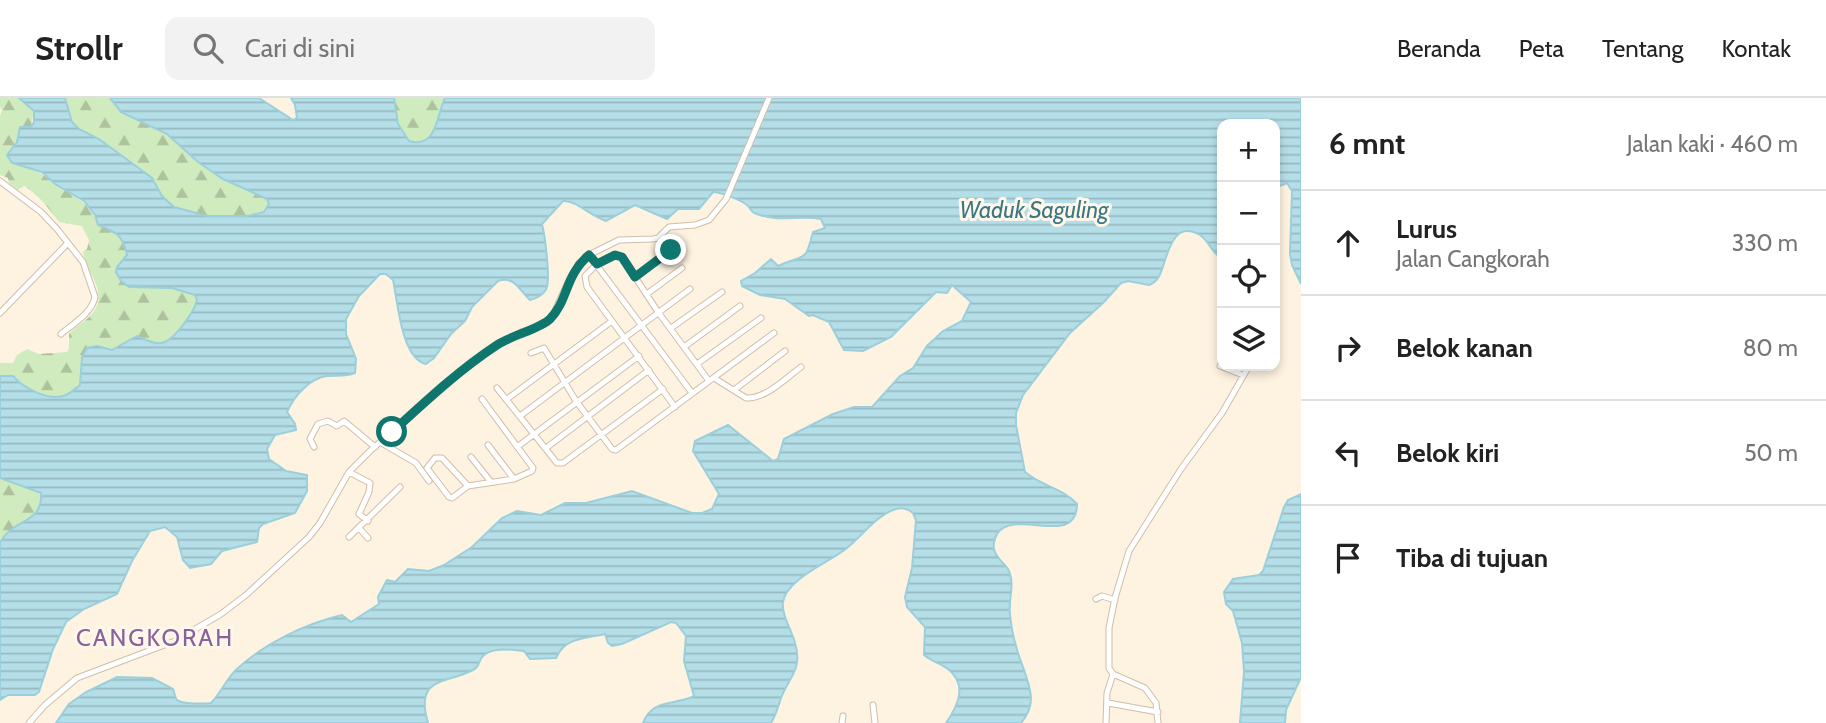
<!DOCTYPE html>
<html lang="id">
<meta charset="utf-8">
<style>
body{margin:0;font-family:Cabin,sans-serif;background:#f2f2f2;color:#222}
.controls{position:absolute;right:21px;top:21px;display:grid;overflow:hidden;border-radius:14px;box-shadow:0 4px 10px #0003}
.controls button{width:63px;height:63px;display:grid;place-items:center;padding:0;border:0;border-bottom:2px solid #e0e0e0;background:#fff;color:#222;font:35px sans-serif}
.stop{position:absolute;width:21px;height:21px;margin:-16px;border:5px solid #0f766e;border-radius:50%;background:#fff}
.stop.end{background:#0f766e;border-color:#fff;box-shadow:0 2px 7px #0008}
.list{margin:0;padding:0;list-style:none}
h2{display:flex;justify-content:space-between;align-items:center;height:91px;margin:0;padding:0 28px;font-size:30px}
h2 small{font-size:23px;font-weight:400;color:#767676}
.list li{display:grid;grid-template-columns:46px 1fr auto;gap:21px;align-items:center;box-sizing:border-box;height:105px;padding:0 28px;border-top:2px solid #e0e0e0}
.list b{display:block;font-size:26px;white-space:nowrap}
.list p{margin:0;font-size:23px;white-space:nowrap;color:#767676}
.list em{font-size:23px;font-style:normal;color:#767676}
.icon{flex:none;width:38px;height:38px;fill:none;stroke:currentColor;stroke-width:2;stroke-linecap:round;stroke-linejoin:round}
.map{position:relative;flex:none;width:1301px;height:625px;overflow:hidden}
header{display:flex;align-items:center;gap:42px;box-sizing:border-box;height:98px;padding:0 35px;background:#fff;border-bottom:2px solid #e0e0e0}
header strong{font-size:33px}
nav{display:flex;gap:38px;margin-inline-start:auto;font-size:24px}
.search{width:490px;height:63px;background:#f2f2f2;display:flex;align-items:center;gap:18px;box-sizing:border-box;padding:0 24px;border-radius:14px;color:#767676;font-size:26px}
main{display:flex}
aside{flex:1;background:#fff}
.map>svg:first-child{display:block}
</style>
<header>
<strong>Strollr</strong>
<div class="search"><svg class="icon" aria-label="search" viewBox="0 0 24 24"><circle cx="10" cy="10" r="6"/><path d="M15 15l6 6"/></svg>Cari di sini</div>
<nav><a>Beranda</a><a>Peta</a><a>Tentang</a><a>Kontak</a></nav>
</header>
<main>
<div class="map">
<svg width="1301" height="625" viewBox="0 0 1301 625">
<defs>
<pattern id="forest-firs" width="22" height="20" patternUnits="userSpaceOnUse" patternTransform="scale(1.75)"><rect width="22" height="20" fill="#d0ecbf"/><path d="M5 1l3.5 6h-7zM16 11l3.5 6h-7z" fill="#aec29d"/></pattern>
<pattern id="water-rules" width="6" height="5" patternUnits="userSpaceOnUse" patternTransform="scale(1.75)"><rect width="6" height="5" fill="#b5dfe8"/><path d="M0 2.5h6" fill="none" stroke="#98b8be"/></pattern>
</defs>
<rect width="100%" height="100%" fill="#fef3e1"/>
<path fill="url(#forest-firs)" d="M0 0H19L34 13 31 29 20 30 17 44 7 57 12 65C35 70 38 73 56 86 74 99 91 104 98 127 116 134 123 137 127 157L117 169 129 189 172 190 196 197 197 202C195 213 176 239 165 244 156 248 145 241 137 238L112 252 97 248 82 259 80 287C76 290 71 295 66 297 47 305 22 288 7 277L0 278V265H13L17 257 27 251 39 256 67 254 69 250V236C76 227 88 223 94 213 108 193 86 174 83 154L87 151 89 142 82 128 59 124C48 110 40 98 24 88L18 92 9 85 8 80 0 77V18L2 12 0 9Z
M65 0H110L111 3 167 36 198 64 223 81 267 101 269 105 264 114 249 118H207L174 109 162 98 151 80 99 41 79 31 72 24Z
M394 0H445C436 19 437 51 409 44L398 26Z
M0 380 42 396C43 427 12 420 0 445Z"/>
<path fill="url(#water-rules)" stroke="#9acfdb" stroke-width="2" d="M19 0H65L72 24 79 31 99 41 152 80 162 98 174 109 207 118H248L264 114 269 106 267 101 223 81 198 64 167 36 121 14 110 0H259L293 22 297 20 295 7 291 0H394L398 26 409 43C437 51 436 19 445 0H1301V186L1292 167 1290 156 1292 93 1287 85 1275 90V26H1222V161C1212 155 1209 143 1200 137 1169 119 1167 167 1158 180 1156 183 1152 186 1149 187L1128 183 1121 185 1104 204 1070 235 1023 297 1016 315V327L1025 374C1041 388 1063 390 1077 406 1077 451 1014 409 997 436 995 440 993 447 994 451 996 461 1005 465 1009 473 1015 487 1008 502 1010 516 1011 527 1013 538 1016 548 1020 565 1030 582 1031 600 1031 609 1027 618 1021 625H946C958 608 968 587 948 571 940 565 931 563 924 557L925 529 907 509 905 499 912 470 916 422 913 415C908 410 900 409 893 412 873 420 860 441 843 453 827 465 786 482 783 504 781 516 792 533 795 545 803 571 789 579 781 600 778 609 776 617 771 625H643C652 600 675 608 694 598L684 563 686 538 676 525 671 524 622 546 612 548 608 545 605 536C584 541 565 539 556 560L530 561 524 553C512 552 491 548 482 559 478 565 479 569 473 572 447 586 414 578 428 625H56L69 606 86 594 117 579 152 580 173 591C174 593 175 600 177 602 181 606 204 606 211 605 222 594 227 579 238 570 267 544 305 526 342 517L351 524 379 506 378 499 387 482 395 484 408 471 429 473 444 467 472 449 502 420 517 413 541 417 565 405H586L632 393 692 415H702L712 411 719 396 693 353 695 343 728 327 773 363 778 361 784 341 833 316 854 309H872L900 278 913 270 927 248 943 233 962 223 971 204 952 187 947 195 936 194 891 239 863 253 844 252 829 224 813 217 809 218 785 201 760 197 742 188 741 183 755 175 771 161 778 168C806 155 805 166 813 134L825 130 821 121C800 117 781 124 760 117 752 115 752 113 748 108 744 103 720 94 713 94L699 111H678L667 121 635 107 606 123C590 118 576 102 563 103L542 126C545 138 550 177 547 189 545 196 536 201 530 202 520 193 514 177 498 183L472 209 465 223 451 236 434 260 426 266C401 260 398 204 393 182L386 176H380L359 198 346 221V236L356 261 355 275C345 279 337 277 327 278 310 280 294 298 287 314L295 326 296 332 275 337 267 351 269 361 286 373 307 377V393L295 415 263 426 259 430 257 444 222 453 211 466 190 470 183 462 177 439 165 429 150 433 132 463 117 496 84 511 66 524 53 551 39 594 35 597H8L0 602V445C12 420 43 427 41 395L0 380V278H13C23 290 49 304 66 297 71 295 76 290 80 287L82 259 87 250 97 248 112 252 137 238C145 241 156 248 165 244 176 239 195 213 197 202L195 197 172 190 129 189 121 183 116 174 117 169 127 157C123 137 116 134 98 127L95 117 84 103 55 86 42 74 12 65 7 57 17 44 20 29H31L34 24V13Z
M1301 396V579L1286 612 1285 625H1240L1244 574 1242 545 1233 513 1226 506 1224 494 1233 481 1259 477 1263 473 1284 409 1288 402Z"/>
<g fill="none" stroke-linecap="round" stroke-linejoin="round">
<g stroke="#d1bdaa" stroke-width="7">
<path id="minor" d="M0 83 41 114 57 131 83 164 95 199C92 215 73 226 61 236
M589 157 692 295
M635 179 672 152
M647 196 682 170
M0 215 68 145
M671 230 722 194
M684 249 740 208
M531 255 544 250 576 303 612 351 616 352 774 235
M697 266 761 220
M1220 268 1243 277
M714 280 746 300C766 301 786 280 801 269
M497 290 557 365H563L663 291
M734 292 785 253
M482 301 533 370 532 373 514 381 488 347
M507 301 612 223
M675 309 587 189 585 178 597 166 615 157 622 159 658 214 709 283
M520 318 690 191
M380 344 416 365 429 383
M314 349 310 341 318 326 328 323 337 328 344 323 375 349
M517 349 639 258
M546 350 649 272
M471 359 491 384
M349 374 370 385 369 394 359 416 368 423
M468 388 452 400 449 399 427 370 435 360H442L468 388 514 381
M359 430 368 440
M349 439 400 389
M1096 501 1102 498 1115 502
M1108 605 1158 614
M873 607 875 625
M29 625 45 607 77 580 175 543 221 516 246 497 309 439 320 425 349 374 370 353 450 282 494 249 521 234 543 227 552 219 569 182 579 165 589 157 619 142 653 141 658 140 669 129 695 127 709 122 726 101 769 0
M842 625 843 618
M1106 625 1107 595 1113 576
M1158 625 1156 605 1145 590 1113 576 1109 570V530L1115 500 1129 453 1181 371 1222 315 1249 268"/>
</g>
<use href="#minor" stroke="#fff" stroke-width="5"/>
</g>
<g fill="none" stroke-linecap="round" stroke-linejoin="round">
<path stroke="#0f766e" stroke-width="9" d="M392 334C426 303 459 272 497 247 512 237 540 231 550 221 568 203 565 177 589 157L597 166 615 157 622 159 635 179 671 152"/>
</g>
<g text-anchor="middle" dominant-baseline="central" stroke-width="6" stroke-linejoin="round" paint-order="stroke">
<g font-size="23" font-style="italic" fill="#3b7784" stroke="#fff7e9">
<text x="1034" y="112">Waduk Saguling</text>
</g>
<g font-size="24" letter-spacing="2" fill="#89619b" stroke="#fff7e9">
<text x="155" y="539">CANGKORAH</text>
</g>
</g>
</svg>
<div class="controls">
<button>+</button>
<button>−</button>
<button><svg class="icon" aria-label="locate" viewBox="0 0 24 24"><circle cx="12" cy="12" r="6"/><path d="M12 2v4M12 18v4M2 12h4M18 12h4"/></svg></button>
<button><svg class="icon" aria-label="layers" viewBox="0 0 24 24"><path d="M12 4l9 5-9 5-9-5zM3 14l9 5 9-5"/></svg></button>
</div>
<div class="stop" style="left:392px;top:334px"></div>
<div class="stop end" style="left:671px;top:152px"></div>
</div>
<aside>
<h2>6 mnt<small>Jalan kaki · 460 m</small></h2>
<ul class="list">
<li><svg class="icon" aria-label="ahead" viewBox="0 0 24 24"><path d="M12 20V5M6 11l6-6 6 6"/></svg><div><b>Lurus</b><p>Jalan Cangkorah</p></div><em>330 m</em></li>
<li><svg class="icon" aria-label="right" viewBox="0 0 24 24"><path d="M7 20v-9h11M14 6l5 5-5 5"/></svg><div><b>Belok kanan</b></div><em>80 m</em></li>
<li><svg class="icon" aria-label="left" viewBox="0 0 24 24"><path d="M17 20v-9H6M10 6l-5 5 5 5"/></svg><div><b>Belok kiri</b></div><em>50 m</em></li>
<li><svg class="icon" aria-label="arrive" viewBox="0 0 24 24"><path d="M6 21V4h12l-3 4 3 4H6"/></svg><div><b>Tiba di tujuan</b></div></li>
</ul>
</aside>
</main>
